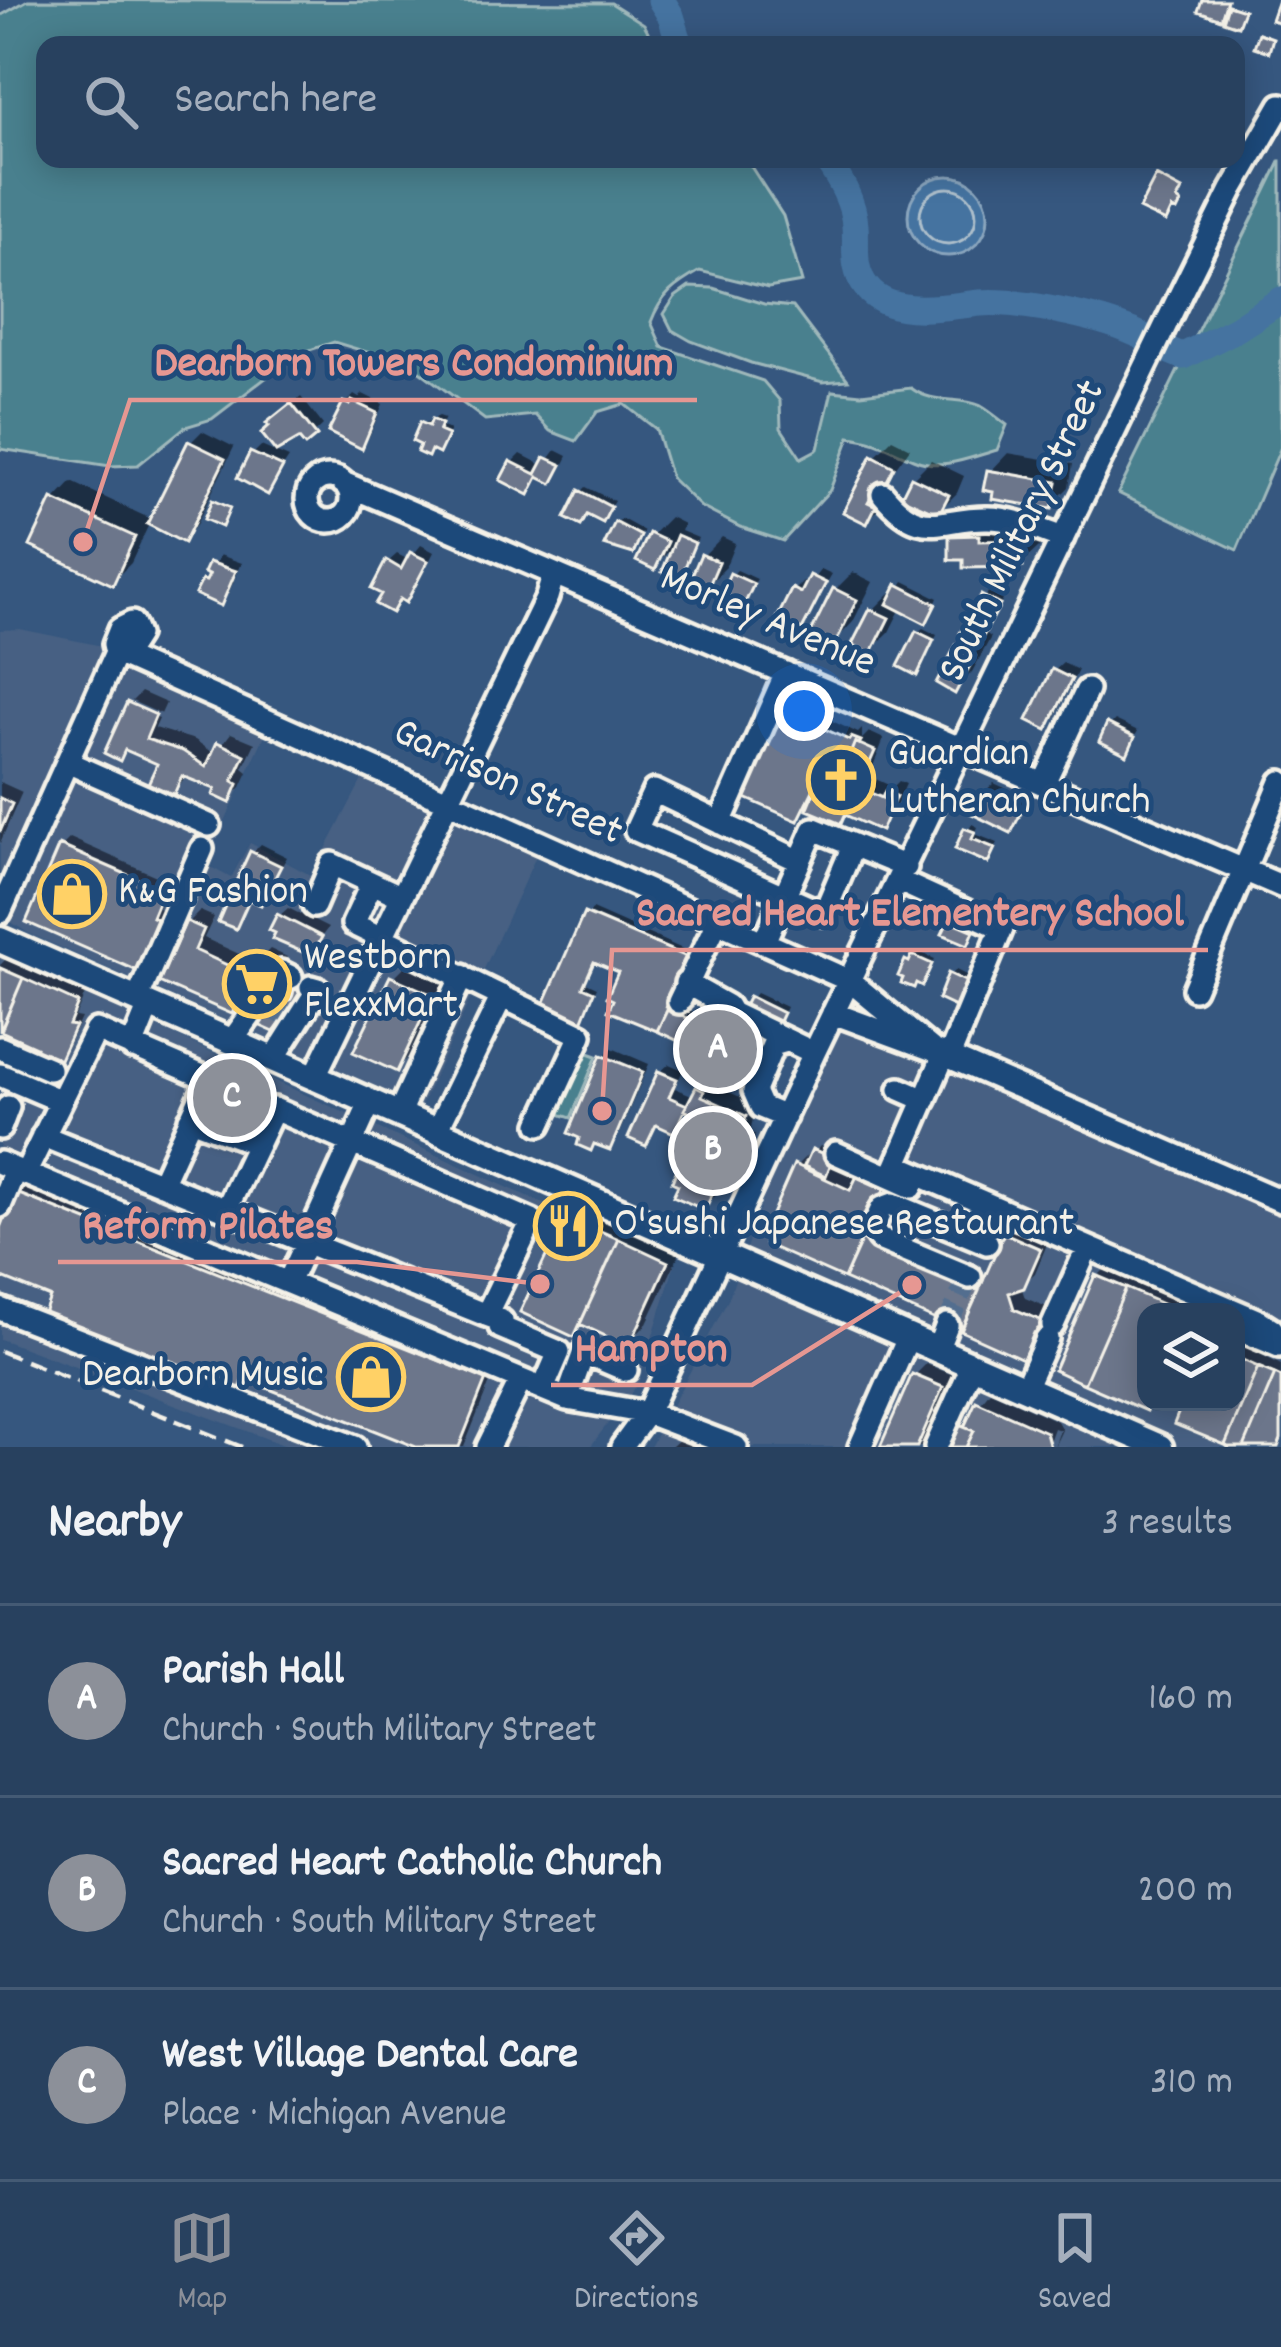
<!DOCTYPE html>
<meta charset="utf-8">
<style>
body{margin:0;font-family:Dekko,sans-serif;background:#344c68;color:#f1f3f6}
.controls{position:absolute;right:36px;bottom:36px;display:grid;overflow:hidden;border-radius:24px;box-shadow:0 6px 30px #0003}
.controls button{width:108px;height:108px;display:grid;place-items:center;padding:0;border:0;border-bottom:3px solid #445a74;background:#28415f;color:#f1f3f6;font:60px sans-serif}
.you{position:absolute;left:804px;top:711px;width:42px;height:42px;margin:-30px;border:9px solid #fff;border-radius:50%;background:#1a73e8;box-shadow:0 0 0 18px #1a73e833}
.badge{display:grid;place-items:center;width:78px;height:78px;border-radius:50%;background:#8c9099;color:#fff;font-size:39px;font-weight:700}
.pin{position:absolute;translate:-50% -50%;border:6px solid #fff;box-shadow:0 3px 12px #0006}
.list{margin:0;padding:0;list-style:none}
h2{display:flex;justify-content:space-between;align-items:center;height:156px;margin:0;padding:0 48px;font-size:51px}
h2 small{font-size:39px;font-weight:400;color:#a5afbd}
.list li{display:grid;grid-template-columns:78px 1fr auto;gap:36px;align-items:center;box-sizing:border-box;height:192px;padding:0 48px;border-top:3px solid #445a74}
.list b{display:block;font-size:45px;white-space:nowrap}
.list p{margin:0;font-size:39px;white-space:nowrap;color:#a5afbd}
.list em{font-size:39px;font-style:normal;color:#a5afbd}
.icon{flex:none;width:66px;height:66px;fill:none;stroke:currentColor;stroke-width:2;stroke-linecap:round;stroke-linejoin:round}
.map{position:relative;flex:none;width:1281px;height:1447px;overflow:hidden}
.search{position:absolute;background:#28415f;box-shadow:0 6px 30px #0003;left:36px;right:36px;top:36px;height:132px;display:flex;align-items:center;gap:30px;box-sizing:border-box;padding:0 42px;border-radius:24px;color:#a5afbd;font-size:45px}
.sheet{height:732px;background:#28415f}
nav{display:flex;justify-content:space-around;align-items:center;box-sizing:border-box;height:168px;border-top:3px solid #445a74;background:#28415f;font-size:33px;color:#a5afbd}
nav a{display:grid;justify-items:center;gap:6px}
nav .on{color:#8c9099}
.map>svg:first-child{display:block}
</style>
<div class="map">
<svg width="1281" height="1447" viewBox="0 0 1281 1447">
<rect width="100%" height="100%" fill="#36577f"/>
<filter id="ink" filterUnits="userSpaceOnUse"><feTurbulence type="fractalNoise" baseFrequency=".00833" numOctaves="2"/><feDisplacementMap in="SourceGraphic" scale="24" xChannelSelector="R" yChannelSelector="G"/><feConvolveMatrix kernelMatrix="1 2 1 2 8 2 1 2 1" color-interpolation-filters="sRGB"/></filter>
<g filter="url(#ink)">
<path fill="#466083" fill-rule="evenodd" d="M20 629 141 654 276 711 205 864 231 878 250 843 312 876 376 753 548 830 421 1106 28 933 0 915V630Z
M0 955 675 1264 638 1384 590 1447H289L0 1339Z
M833 1013 1281 1201V1447H650L728 1300 814 1053ZM1146 1312H1236V1402H1146Z"/>
<path fill="#4a808e" stroke="#9fb8bb" stroke-width="3" d="M28 0 611 3 644 24 655 45H45V159H746L783 216 802 282 768 288 700 271C675 285 661 295 651 322L662 347 763 381 780 401 781 428 801 458 818 449 832 391 861 394 911 388C933 405 958 396 981 406 990 411 999 419 1007 425L997 450C969 458 941 471 913 459 888 449 879 441 850 437L830 490 783 541 740 527 701 507 671 478 656 429 624 404 597 412 576 441 550 431 535 415 485 420 413 366 334 342 297 354 212 419 185 427 138 465 110 466 0 449V16Z
M1281 160V447L1237 550 1118 493Z
M689 287 713 288 764 304 793 307 848 380 823 382 751 363 691 341 672 330 664 314 675 297Z
M583 1051 597 1056 571 1118 556 1113Z"/>
<path fill="#4473a0" stroke="#8aa5bd" stroke-width="3" d="M908 216a40 40 0 1 1 80 0a40 40 0 1 1-80 0Z"/>
<path fill="#0007" d="M363 394 383 404 369 437 361 445 346 404 354 395 359 398Z
M301 397 323 425 305 442 279 415Z
M439 416 445 418 441 426 450 430 439 450 423 424Z
M202 431 234 447 195 527 183 539 150 522 131 563 113 581 54 501 72 482 153 520 191 442Z
M892 439 910 448 884 483 892 488 885 503 867 521 847 511 874 457Z
M261 446 289 458 267 491 253 454Z
M556 450 568 456 560 472 552 481 541 475 529 491 512 463 521 454 544 466Z
M1008 453 1073 464 1069 487 1051 505 990 472Z
M931 460 964 476 957 493 939 511 913 478Z
M586 487 614 501 603 519 581 492Z
M670 517 684 524 681 531 698 538 679 576 676 544 654 566 652 535Z
M622 519 644 531 632 550 617 523Z
M970 519 1039 523 1040 546 1021 564 952 537Z
M722 537 735 543 725 568 707 586 704 555Z
M421 545 434 552 414 591 392 609 388 562 397 554 409 560Z
M220 555 242 563 228 594 220 602 205 581Z
M821 569 832 574 801 626 795 590 803 582 809 585Z
M737 570 757 579 744 600 732 575Z
M853 572 873 582 853 622 835 641V590Z
M904 581 938 598 930 615 901 608 889 632 871 650 872 611 890 593 895 595Z
M988 592 1003 600 985 633 991 637 972 672 954 690 959 647 970 635Z
M923 628 937 635 921 667 918 632Z
M1063 663 1078 670 1055 718 1046 726 1054 671Z
M141 692 166 703 161 714 132 701Z
M791 702 858 733 862 729V739L869 732 884 739 869 776 893 787 899 781 906 784 892 815 880 827 848 813 840 821 807 806 797 817 783 710Z
M130 703V707L159 719 155 728 195 740 215 754 231 733 255 743 243 768 248 772 241 787 229 799 219 788 187 775 172 795 161 762 129 748 120 757 108 752Z
M1115 720 1138 731 1126 751 1110 725Z
M0 782 22 792 0 843Z
M994 783 1031 800 1011 829 982 794Z
M972 824 978 827 975 834 998 843 988 860 959 848Z
M70 838 170 882 158 908 170 913 149 961 62 846Z
M261 844 287 857 261 902 252 853Z
M938 906 977 926 968 941Z
M288 908 328 928 314 946 279 916Z
M592 909 694 954 671 1003 760 1042 750 1065 742 1073 689 1043 612 1010 622 970 595 960 586 982 597 987 581 1019 547 1005Z
M200 911 214 917 204 938 250 959 255 954 262 957 270 949 287 957 261 991 244 998 231 1010 163 980 188 923Z
M919 952 935 959 922 982 907 962Z
M6 959 85 994 75 1017 81 1018 64 1054 56 1063 40 1045 4 1029 0 1032V965Z
M405 966 443 983 408 1057 397 1068 393 978Z
M956 970 970 977 957 1004 951 975Z
M756 993 786 1007 779 1022 752 998Z
M612 1048 649 1064 617 1138 609 1147 604 1056Z
M240 1061 263 1071 242 1117 233 1125 232 1069Z
M669 1064 683 1070 675 1088 694 1096 710 1077 714 1079 711 1084 756 1104 750 1133 755 1135 747 1153 727 1171 716 1195 704 1207 701 1114 688 1108 674 1129 659 1123 646 1142 660 1072Z
M820 1146 836 1153 831 1165 860 1178 871 1166 894 1176 872 1226 988 1279 1007 1235 1018 1223 1050 1237 1035 1273 1021 1286 1025 1298 1069 1316 1065 1327 1053 1338 1034 1343 1023 1355 768 1242 796 1166 808 1154 812 1156Z
M28 1182 496 1367 464 1447H425L250 1378 237 1393 54 1295 0 1273V1236L17 1194Z
M579 1206 684 1244 646 1325 628 1343 583 1323 573 1333 567 1218Z
M1106 1268 1194 1306 1192 1312H1146V1402H1151L1146 1407 1098 1276Z
M1236 1327 1242 1330 1237 1342 1281 1365 1280 1447H1236L1178 1422 1236 1402Z
M926 1364 953 1375 941 1401 960 1410 953 1423 935 1415 921 1447H883L915 1375Z
M990 1391 1057 1421 1062 1430 1054 1447 1060 1430 1054 1428 1047 1447H953L962 1426Z
M682 1437 706 1447H671Z"/>
<g fill="none" stroke-linecap="round" stroke-linejoin="round">
<path stroke="#aebfcb" stroke-width="3" d="M920 216a28 28 0 1 1 56 0a28 28 0 1 1-56 0Z"/>
<path stroke="#4473a0" stroke-width="27" d="M661 0 671 16 680 45
M826 159C839 178 854 202 855 226 857 248 851 268 867 288 892 319 947 306 980 303 1019 300 1096 316 1133 332 1150 339 1165 351 1183 356L1236 329 1281 300"/>
</g>
<path fill="#6c768b" stroke="#f4f1e8" stroke-width="3" d="M1202 0H1227L1221 19 1198 11Z
M1278 0H1281V23L1271 20Z
M1228 5 1244 10 1238 26 1223 21Z
M1259 33 1273 38 1269 52 1254 47Z
M1156 176 1182 190 1177 200 1181 203 1177 211 1172 209 1166 222 1139 209Z
M352 401 377 413 362 449 328 432 343 402 350 405Z
M291 403 317 436 305 446 299 439 276 452 261 433 269 426 266 423Z
M432 419 442 424 439 431 448 435 439 454 431 450 428 457 417 452 420 445 412 441 420 422 429 426Z
M188 441 225 459 184 543 147 524Z
M250 452 283 467 268 495 237 478Z
M872 455 894 467 885 485 879 482 868 502 876 506 867 524 843 512Z
M545 457 562 465 552 484 538 477 529 495 500 480 510 461 536 474Z
M987 470 1057 482 1052 509 992 499 993 492 983 490Z
M911 477 949 495 939 514 901 497Z
M579 490 611 507 603 523 587 515 581 526 565 518Z
M52 499 135 537 113 585 30 546Z
M212 500 230 508 222 527 204 519Z
M615 522 641 536 633 554 604 545Z
M649 533 668 542 655 570 636 561Z
M677 535 695 543 680 579 662 572Z
M979 535V541L1022 540 1023 567 963 568V560H949V536Z
M410 552 428 561 406 603 400 599 392 613 375 604 381 594 371 589 386 560 401 569Z
M701 554 719 562 707 590 689 582Z
M209 562 236 571 221 606 195 594 202 580 206 581 209 575 204 573Z
M730 573 754 584 745 603 721 593Z
M810 575 826 583 802 630 777 618 792 588 801 593Z
M897 584 936 604 926 624 887 604Z
M833 588 857 600 835 644 811 632Z
M981 595 1000 605 979 644 960 633Z
M870 609 889 618 871 654 852 644Z
M916 631 934 640 917 676 898 666Z
M956 645 975 656 955 694 936 683Z
M1052 669 1072 679 1047 730 1027 720Z
M127 702 156 715 146 739 183 751 206 767 217 742 245 755 233 781 238 784 230 803 213 795 215 789 182 776 172 799 146 788 157 764 125 750 120 761 104 753Z
M781 709 849 740 851 737 861 741 859 744 855 742 843 771 826 764 798 821 743 797Z
M1107 723 1135 737 1127 755 1099 741Z
M855 742 875 751 859 788 882 798 885 791 896 796 881 831 845 815 841 824 807 810 826 764 843 771Z
M980 793 1021 813 1011 833 970 813Z
M0 798 12 804 0 832Z
M964 828 975 832 972 839 995 848 988 863 955 849Z
M59 845 163 890 152 917 164 922 142 973 26 922Z
M250 851 281 866 261 905 231 892Z
M231 892 249 900 236 929 218 922Z
M935 904 962 916 958 924 974 931 968 945 942 934 945 928 928 920Z
M584 913 692 959 657 1031 608 1011 613 1000 607 997 618 972 594 962 583 987 594 992 582 1022 543 1006Z
M277 914 322 937 315 950 310 948 307 954 272 939 275 933 269 930Z
M186 921 204 929 195 950 238 970 241 964 252 969 232 1014 159 982Z
M912 955 932 964 922 986 916 983 914 988 901 983 903 978 898 976 905 960 909 962Z
M259 956 282 966 253 1003 235 1017Z
M0 968 23 978 0 1032Z
M948 973 967 982 957 1008 938 999Z
M293 974 314 984 274 1032 254 1023Z
M390 976 433 995 397 1072 353 1052Z
M23 978 78 1003 69 1025 75 1026 57 1066 33 1056 36 1047 1 1031Z
M749 996 783 1013 775 1030 740 1014Z
M668 1008 696 1023 685 1044 657 1031Z
M696 1023 753 1050 742 1077 683 1048Z
M601 1055 643 1072 610 1150 594 1144 591 1151 577 1145 579 1138 568 1133Z
M229 1067 256 1079 234 1129 207 1117Z
M658 1071 677 1079 669 1097 687 1105 674 1133 656 1125 646 1146 628 1138Z
M696 1087 704 1091 702 1096 746 1116 740 1145 745 1147 736 1168 730 1165 725 1177 721 1175 705 1210 673 1196 678 1185 672 1182 697 1116 684 1110Z
M812 1149 833 1158 826 1176 804 1166Z
M794 1164 850 1190 857 1176 885 1188 844 1279 765 1244 763 1235Z
M14 1192 486 1379 459 1447H416L244 1379 237 1396 42 1319 50 1297 0 1277V1228Z
M565 1216 619 1239 574 1337 520 1312Z
M1004 1233 1041 1249 1024 1288 1009 1293 1014 1309 1059 1328 1054 1342 1034 1333 1023 1359 961 1331Z
M862 1238 979 1291 961 1331 844 1279Z
M619 1239 668 1262 629 1347 580 1324Z
M1095 1275 1126 1288 1084 1384 1054 1370Z
M1126 1288 1181 1312H1146V1402H1150L1146 1411 1084 1384Z
M1236 1357 1258 1367 1225 1445 1174 1424 1179 1411 1173 1409 1176 1402H1236Z
M1258 1367 1275 1374 1244 1447H1228L1225 1445Z
M912 1374 943 1387 937 1401 917 1447H880Z
M1275 1374 1281 1377V1439L1278 1447H1244Z
M976 1401 1046 1432 1050 1447H966L974 1431 964 1427Z
M959 1425 974 1431 966 1447H950Z"/>
<g fill="none" stroke-linecap="round" stroke-linejoin="round">
<path stroke="#526e8f" stroke-width="21" stroke-dasharray="21 10" stroke-linecap="butt" d="M267 1006 287 1016
M947 1325 965 1285"/>
<g stroke="#f4f1e8" stroke-width="30">
<path id="minor" d="M307 499a22 22 0 1 1 44 0a22 22 0 1 1-44 0Z
M343 483 1281 886
M883 494C923 542 938 517 988 518 1014 518 1039 530 1063 538
M132 623 137 635 128 649 116 653 114 644 120 629Z
M67 762 209 825
M1044 783 1087 690
M720 823 786 673
M800 861 654 791 636 830 824 914 853 846
M899 881 1002 928 949 1057
M314 906 332 864 400 896
M0 912 116 653 850 981 933 1050
M353 924 372 883
M357 926 581 1035 540 1124
M764 942 814 829 906 867
M686 983 727 1006 731 1013 814 1053
M271 987 281 972 291 977
M1194 989 1281 782
M137 1000 202 849
M679 1002 717 922
M833 1013 933 1050 1281 1201
M231 1042 271 987 280 991
M132 1047 149 1005
M0 1048 49 1069
M273 1060 318 989 311 987
M0 1075 61 1101
M314 1078 547 597 553 576
M900 1089 925 1100
M398 1115 462 976
M785 1117 761 1107 754 1091 773 1045 787 1041
M190 1119 257 1144
M0 1128 8 1107
M436 1132 502 996
M43 1136 486 1315 532 1221 274 1109 226 1210
M836 1153 912 1187
M0 1163 567 1399 647 1413 736 1447
M897 1165 1261 1322 1272 1329 1279 1346
M25 1174 96 1030 209 1079 161 1184
M892 1175 944 1055
M0 1206 15 1170
M970 1277 879 1239 872 1229 882 1208 893 1204 987 1243
M288 1283 370 1103
M0 1309 355 1447
M486 1315 502 1321 500 1327 559 1352 543 1389
M1053 1325 1082 1260
M1236 1328 1279 1346
M937 1350 947 1325
M1025 1388 1047 1339
M567 1399 584 1352 626 1370
M488 1447 521 1380
M622 1447 647 1413 814 1053 1181 293 1232 190 1281 105
M860 1447 908 1338
M936 1447 972 1366"/>
</g>
<g stroke="#f4f1e8" stroke-width="33">
<path id="major" d="M0 940 1160 1447"/>
</g>
<use href="#minor" stroke="#1f4a7a" stroke-width="21"/>
<use href="#major" stroke="#1f4a7a" stroke-width="24"/>
<path stroke="#f4f1e8" stroke-width="4.5" stroke-dasharray="18 9" stroke-linecap="butt" d="M0 1351 242 1447"/>
</g>
</g>
<defs>
<g id="church-ring" transform="scale(3.45)"><circle r="9.5" fill="#1f4a7a" stroke="#ffd166" stroke-width="1.5"/><path d="M-1.2-6h2.4v3.5h3.3v2.4h-3.3V6h-2.4V-.1h-3.3v-2.4h3.3Z" fill="#ffd166"/></g>
<g id="shop-ring" transform="scale(3.45)"><circle r="9.5" fill="#1f4a7a" stroke="#ffd166" stroke-width="1.5"/><path d="M-5-2.5h2.3a2.7 3.5 0 0 1 5.4 0H5L5.5 6h-11ZM-1.5-2.5h3a1.5 2.3 0 0 0-3 0Z" fill="#ffd166"/></g>
<g id="supermarket-ring" transform="scale(3.45)"><circle r="9.5" fill="#1f4a7a" stroke="#ffd166" stroke-width="1.5"/><path d="M-6-5.5h2.5l.6 2H6L4.5 2H-2.5L-4.4-4H-6ZM-1.5 3.2a1.3 1.3 0 1 0 .1 0ZM3 3.2a1.3 1.3 0 1 0 .1 0Z" fill="#ffd166"/></g>
<g id="restaurant-ring" transform="scale(3.45)"><circle r="9.5" fill="#1f4a7a" stroke="#ffd166" stroke-width="1.5"/><path d="M-5-6h1v4h1v-4h1v4h1v-4h1v5L-1.5 .5V6h-2V.5L-5-1ZM5-6V6H3V1.5H1.5Q1.5-4 5-6Z" fill="#ffd166"/></g>
</defs>
<g fill-rule="evenodd">
<use href="#church-ring" x="841" y="780"/>
<use href="#shop-ring" x="72" y="894"/>
<use href="#supermarket-ring" x="257" y="984"/>
<use href="#restaurant-ring" x="568" y="1226"/>
<use href="#shop-ring" x="371" y="1377"/>
</g>
<g text-anchor="middle" dominant-baseline="central" stroke-width="10" stroke-linejoin="round" paint-order="stroke">
<g font-size="42" fill="#f4f1e8" stroke="#1f4a7a">
<text transform="translate(1024 532) rotate(-64)">South Military Street</text>
<text transform="translate(767 623) rotate(23)">Morley Avenue</text>
<text transform="translate(507 784) rotate(25)">Garrison Street</text>
</g>
<g font-size="42" fill="#f4f1e8" stroke="#1f4a7a" text-anchor="start">
<text x="888" y="756">Guardian<tspan x="888" dy="48">Lutheran Church</tspan></text>
<text x="118" y="894">K&amp;G Fashion</text>
<text x="304" y="960">Westborn<tspan x="304" dy="48">FlexxMart</tspan></text>
<text x="614" y="1226">O'sushi Japanese Restaurant</text>
<text x="324" y="1377" text-anchor="end">Dearborn Music</text>
</g>
</g>
<path fill="none" stroke="#e69792" stroke-width="4.5" d="M83 542L130 400H697M602 1111L612 950H1208M540 1284L357 1262H58M912 1285L752 1385H551"/>
<g fill="#e69792" stroke="#1f4a7a" stroke-width="4.5">
<circle cx="83" cy="542" r="12"/>
<circle cx="602" cy="1111" r="12"/>
<circle cx="540" cy="1284" r="12"/>
<circle cx="912" cy="1285" r="12"/>
</g>
<g font-size="45" text-anchor="middle" font-weight="bold" fill="#e69792" stroke="#1f4a7a" stroke-width="10" stroke-linejoin="round" paint-order="stroke">
<text x="414" y="375">Dearborn Towers Condominium</text>
<text x="910" y="925">Sacred Heart Elementery School</text>
<text x="208" y="1238">Reform Pilates</text>
<text x="651" y="1361">Hampton</text>
</g>
</svg>
<div class="controls">
<button><svg class="icon" aria-label="layers" viewBox="0 0 24 24"><path d="M12 4l9 5-9 5-9-5zM3 14l9 5 9-5"/></svg></button>
</div>
<div class="you"></div>
<div class="pin badge" style="left:718px;top:1049px">A</div>
<div class="pin badge" style="left:713px;top:1151px">B</div>
<div class="pin badge" style="left:232px;top:1098px">C</div>
<div class="search"><svg class="icon" aria-label="search" viewBox="0 0 24 24"><circle cx="10" cy="10" r="6"/><path d="M15 15l6 6"/></svg>Search here</div>
</div>
<section class="sheet">
<h2>Nearby<small>3 results</small></h2>
<ul class="list">
<li><span class="badge">A</span><div><b>Parish Hall</b><p>Church · South Military Street</p></div><em>160 m</em></li>
<li><span class="badge">B</span><div><b>Sacred Heart Catholic Church</b><p>Church · South Military Street</p></div><em>200 m</em></li>
<li><span class="badge">C</span><div><b>West Village Dental Care</b><p>Place · Michigan Avenue</p></div><em>310 m</em></li>
</ul>
</section>
<nav>
<a class="on"><svg class="icon" aria-label="map" viewBox="0 0 24 24"><path d="M3 6l6-2 6 2 6-2v14l-6 2-6-2-6 2zM9 4v14M15 6v14"/></svg>Map</a>
<a><svg class="icon" aria-label="directions" viewBox="0 0 24 24"><path d="M12 3l9 9-9 9-9-9zM9 14v-3h6M13 9l2 2-2 2"/></svg>Directions</a>
<a><svg class="icon" aria-label="saved" viewBox="0 0 24 24"><path d="M7 4h10v16l-5-4-5 4z"/></svg>Saved</a>
</nav>
